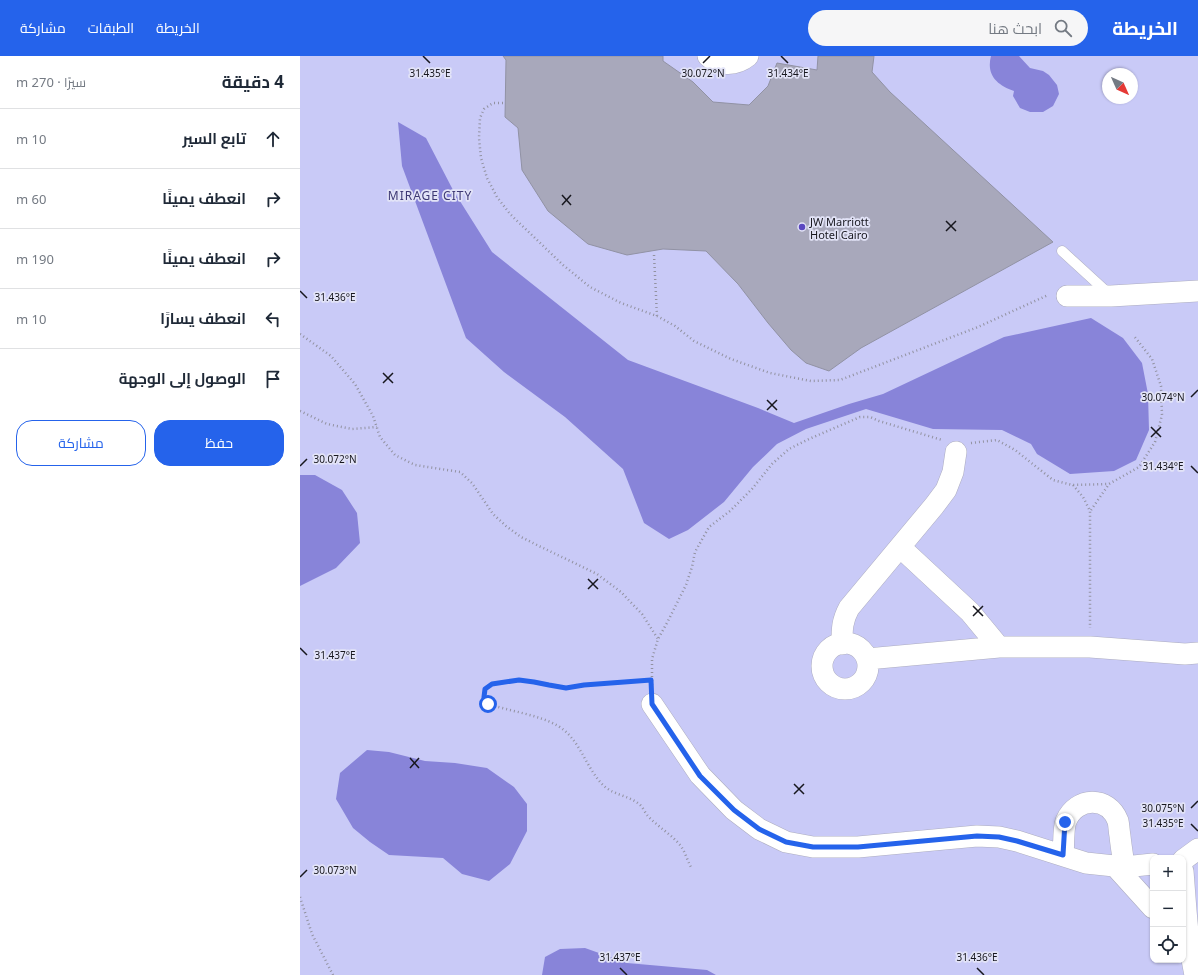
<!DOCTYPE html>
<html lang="ar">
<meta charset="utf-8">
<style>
body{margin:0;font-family:"Noto Sans",Cairo,sans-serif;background:#f6f6f7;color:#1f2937;direction:rtl}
.controls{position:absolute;right:12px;bottom:12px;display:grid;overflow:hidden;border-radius:8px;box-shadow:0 1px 3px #0004}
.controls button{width:36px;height:36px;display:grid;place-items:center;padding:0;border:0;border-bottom:1px solid #e0e1e3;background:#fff;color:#1f2937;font:20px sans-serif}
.compass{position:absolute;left:802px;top:12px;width:36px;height:36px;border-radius:50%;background:#fff;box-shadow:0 1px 3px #0004;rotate:135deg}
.stop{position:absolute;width:12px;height:12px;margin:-9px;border:3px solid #2563eb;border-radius:50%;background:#fff}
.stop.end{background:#2563eb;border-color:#fff;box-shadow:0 1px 4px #0008}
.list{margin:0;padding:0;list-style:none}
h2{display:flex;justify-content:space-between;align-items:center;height:52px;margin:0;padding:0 16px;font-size:17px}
h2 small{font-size:13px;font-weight:400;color:#747a83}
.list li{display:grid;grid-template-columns:26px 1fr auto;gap:12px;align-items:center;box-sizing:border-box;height:60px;padding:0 16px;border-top:1px solid #e0e1e3}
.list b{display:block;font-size:15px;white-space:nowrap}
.list em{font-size:13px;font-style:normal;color:#747a83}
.actions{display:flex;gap:8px;padding:12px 16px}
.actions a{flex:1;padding:9px 0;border:1px solid #2563eb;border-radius:16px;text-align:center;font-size:14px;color:#2563eb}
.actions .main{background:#2563eb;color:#fff}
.icon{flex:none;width:22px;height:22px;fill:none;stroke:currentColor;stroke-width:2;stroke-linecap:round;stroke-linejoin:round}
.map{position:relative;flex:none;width:898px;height:919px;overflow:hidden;direction:ltr}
header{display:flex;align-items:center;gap:24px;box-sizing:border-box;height:56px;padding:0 20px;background:#2563eb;color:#fff}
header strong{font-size:19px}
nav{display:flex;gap:22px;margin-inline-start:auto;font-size:14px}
.search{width:280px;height:36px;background:#f6f6f7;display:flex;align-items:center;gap:10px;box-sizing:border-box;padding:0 14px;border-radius:22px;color:#747a83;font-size:15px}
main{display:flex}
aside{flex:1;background:#fff}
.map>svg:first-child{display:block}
</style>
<header>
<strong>الخريطة</strong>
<div class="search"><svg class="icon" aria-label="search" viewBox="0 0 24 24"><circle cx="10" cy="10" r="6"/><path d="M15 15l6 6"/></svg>ابحث هنا</div>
<nav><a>الخريطة</a><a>الطبقات</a><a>مشاركة</a></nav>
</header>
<main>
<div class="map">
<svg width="898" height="919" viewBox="0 0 898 919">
<rect width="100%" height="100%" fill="#e2e3f7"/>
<path fill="#c9caf7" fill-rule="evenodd" d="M0 0H898V919H0ZM808 18H832V42H808ZM853 802H883V904H853Z"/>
<path fill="#8884d9" d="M691 0H719L730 12 743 15 749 19 757 29 759 38 753 50 743 56H730L720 52 713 40 714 35C697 29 686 19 691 0Z
M98 66 126 82 153 134 192 196 328 304 458 352 494 367 549 348 583 338 704 281 791 262 823 282 842 307 848 338 849 374 836 404 814 415 770 418 737 398 731 388 702 374 633 373 566 353 506 373 477 388 453 411 424 446 388 474 369 483 344 467 323 413 265 361 204 316 166 282 102 110Z
M0 419H15L42 434 57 457 60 487 36 512 0 530Z
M67 694 89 696 125 705 155 707 187 712 214 731 227 748V775L210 808 189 825 162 818 143 802 89 799 70 786 53 772 36 743 40 717Z
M285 892 327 907 407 914 416 919H242L245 901 260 893Z"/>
<path fill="#a8a8bb" stroke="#9192a4" d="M203 0H363V5L393 26 413 46 449 49 468 30 477 7 517 14 518 0H574L572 16 590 36 753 186 561 292 529 315 506 307 491 294 468 267 438 228 406 195 363 193 327 199 288 188 248 155 222 114 218 72 205 61 206 4Z"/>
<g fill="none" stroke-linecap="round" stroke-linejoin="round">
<g stroke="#adadc0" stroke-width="11">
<path id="lane" d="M762 195 809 238"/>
</g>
<g stroke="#adadc0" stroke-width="22">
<path id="street" d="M408 0C419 11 437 9 448 0
M767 240H811L898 235
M600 491 670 556 699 591
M522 610a23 23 0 1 1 46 0a23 23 0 1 1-46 0Z
M542 588C542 573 542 565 549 552L634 450 646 434 653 416 656 396
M567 603 699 591H790L885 598 898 597
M352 648 400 719 434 754 459 773 486 786 513 791H558L677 780 699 781 717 785 786 807 824 811 853 808
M763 799C764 791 763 772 766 765 776 741 808 739 818 765 819 769 819 775 820 780 821 790 823 801 824 811
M883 804 898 793
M815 810 853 852
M883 815C886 852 887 883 895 919"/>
</g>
<path stroke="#9292a1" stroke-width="2.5" stroke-dasharray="1 3" stroke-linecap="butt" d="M203 47H193L184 53 180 62 179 82 181 102 187 122 197 141 210 158 263 209 290 231 321 247 357 260 375 270 394 285 431 303 470 317 511 325 540 324 678 271 748 239
M354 199 357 260
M0 278 31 300 55 328 73 360 80 381 95 399 115 409 160 416 172 427 193 458 206 470 221 481 237 489 297 518 321 536 342 558 358 583
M0 355 27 368 52 373 77 371
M671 387 697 384 715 394 753 424 772 429 809 428 839 411 855 386 862 359 861 330 852 303 834 280
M773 429 783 441 790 455V572
M791 454 809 428
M351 624 284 629 267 632 234 626 219 624 192 628 185 633 184 641 188 648C209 655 240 659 258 670 280 683 285 710 302 728 312 739 328 739 339 748 343 751 345 757 348 760 358 771 371 778 380 789 385 795 387 804 391 811
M352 629V603L358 583 368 565 386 529 392 511 395 496 409 471 430 455 452 433 472 408 489 393 509 383 560 361H570L579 365 642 384
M0 841 12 878 33 919"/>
<use href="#lane" stroke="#fff" stroke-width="10"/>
<use href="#street" stroke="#fff" stroke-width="21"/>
</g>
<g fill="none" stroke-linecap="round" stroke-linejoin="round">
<path stroke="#2563eb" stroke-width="5" d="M188 648 184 641 185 633 192 628 219 624 234 626 249 629 266 632 284 629 351 624 352 648 400 720 434 754 459 773 486 786 513 791H558L677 780 699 781 717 785 763 799 765 766"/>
</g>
<path fill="none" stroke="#17171e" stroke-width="1.5" d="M123 0 130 7M481 0 488 7M403 7 410 0M262 139 271 149M262 149 271 139M646 165 656 175M646 175 656 165M0 235 7 242M83 317 93 327M83 327 93 317M891 341 898 334M467 344 477 354M467 354 477 344M851 371 861 381M851 381 861 371M0 410 7 403M891 410 898 417M288 523 298 533M288 533 298 523M673 550 683 560M673 560 683 550M0 592 7 599M110 702 119 712M110 712 119 702M494 728 504 738M494 738 504 728M891 752 898 745M891 768 898 775M0 821 7 814M320 912 327 919M677 912 684 919"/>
<circle fill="#5b48c0" stroke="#e2e3f7" stroke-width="1.5" cx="502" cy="171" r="4"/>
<g text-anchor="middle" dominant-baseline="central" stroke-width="3.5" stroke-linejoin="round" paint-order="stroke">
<g font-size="11" fill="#17171e" stroke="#e2e3f7" text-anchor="start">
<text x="510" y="165">JW Marriott<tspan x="510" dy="13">Hotel Cairo</tspan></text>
</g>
<g font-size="12" letter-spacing="1" fill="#3d3874" stroke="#e2e3f7">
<text x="130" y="139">MIRAGE CITY</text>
</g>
</g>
<g font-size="10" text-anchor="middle" fill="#17171e" stroke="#e2e3f7" stroke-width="3.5" stroke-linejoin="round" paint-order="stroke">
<text x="130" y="21">31.435°E</text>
<text x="403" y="21">30.072°N</text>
<text x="488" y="21">31.434°E</text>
<text x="35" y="245">31.436°E</text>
<text x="863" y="345">30.074°N</text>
<text x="35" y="407">30.072°N</text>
<text x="863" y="414">31.434°E</text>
<text x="35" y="603">31.437°E</text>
<text x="863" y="756">30.075°N</text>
<text x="863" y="771">31.435°E</text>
<text x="35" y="818">30.073°N</text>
<text x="677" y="905">31.436°E</text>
<text x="320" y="905">31.437°E</text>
</g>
</svg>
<div class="controls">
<button>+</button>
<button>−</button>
<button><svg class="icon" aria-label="locate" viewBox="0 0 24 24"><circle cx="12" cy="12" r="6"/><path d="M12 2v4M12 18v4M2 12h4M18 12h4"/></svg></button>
</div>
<svg class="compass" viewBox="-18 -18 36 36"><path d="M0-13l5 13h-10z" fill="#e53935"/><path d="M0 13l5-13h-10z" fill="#747a83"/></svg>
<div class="stop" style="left:188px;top:648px"></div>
<div class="stop end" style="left:765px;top:766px"></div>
</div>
<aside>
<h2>4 دقيقة<small>سيرًا · 270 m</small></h2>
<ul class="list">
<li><svg class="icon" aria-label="ahead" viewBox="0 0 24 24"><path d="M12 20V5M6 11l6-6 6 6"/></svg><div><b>تابع السير</b></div><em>10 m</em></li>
<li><svg class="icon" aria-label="right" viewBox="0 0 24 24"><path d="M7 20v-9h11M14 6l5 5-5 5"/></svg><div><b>انعطف يمينًا</b></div><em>60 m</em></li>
<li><svg class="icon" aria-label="right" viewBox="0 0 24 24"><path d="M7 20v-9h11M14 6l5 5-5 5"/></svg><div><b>انعطف يمينًا</b></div><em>190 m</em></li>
<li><svg class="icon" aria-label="left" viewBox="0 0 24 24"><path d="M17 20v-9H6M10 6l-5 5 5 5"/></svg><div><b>انعطف يسارًا</b></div><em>10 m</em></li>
<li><svg class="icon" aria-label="arrive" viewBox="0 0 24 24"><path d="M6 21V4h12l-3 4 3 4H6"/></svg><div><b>الوصول إلى الوجهة</b></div></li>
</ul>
<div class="actions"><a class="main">حفظ</a><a>مشاركة</a></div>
</aside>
</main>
